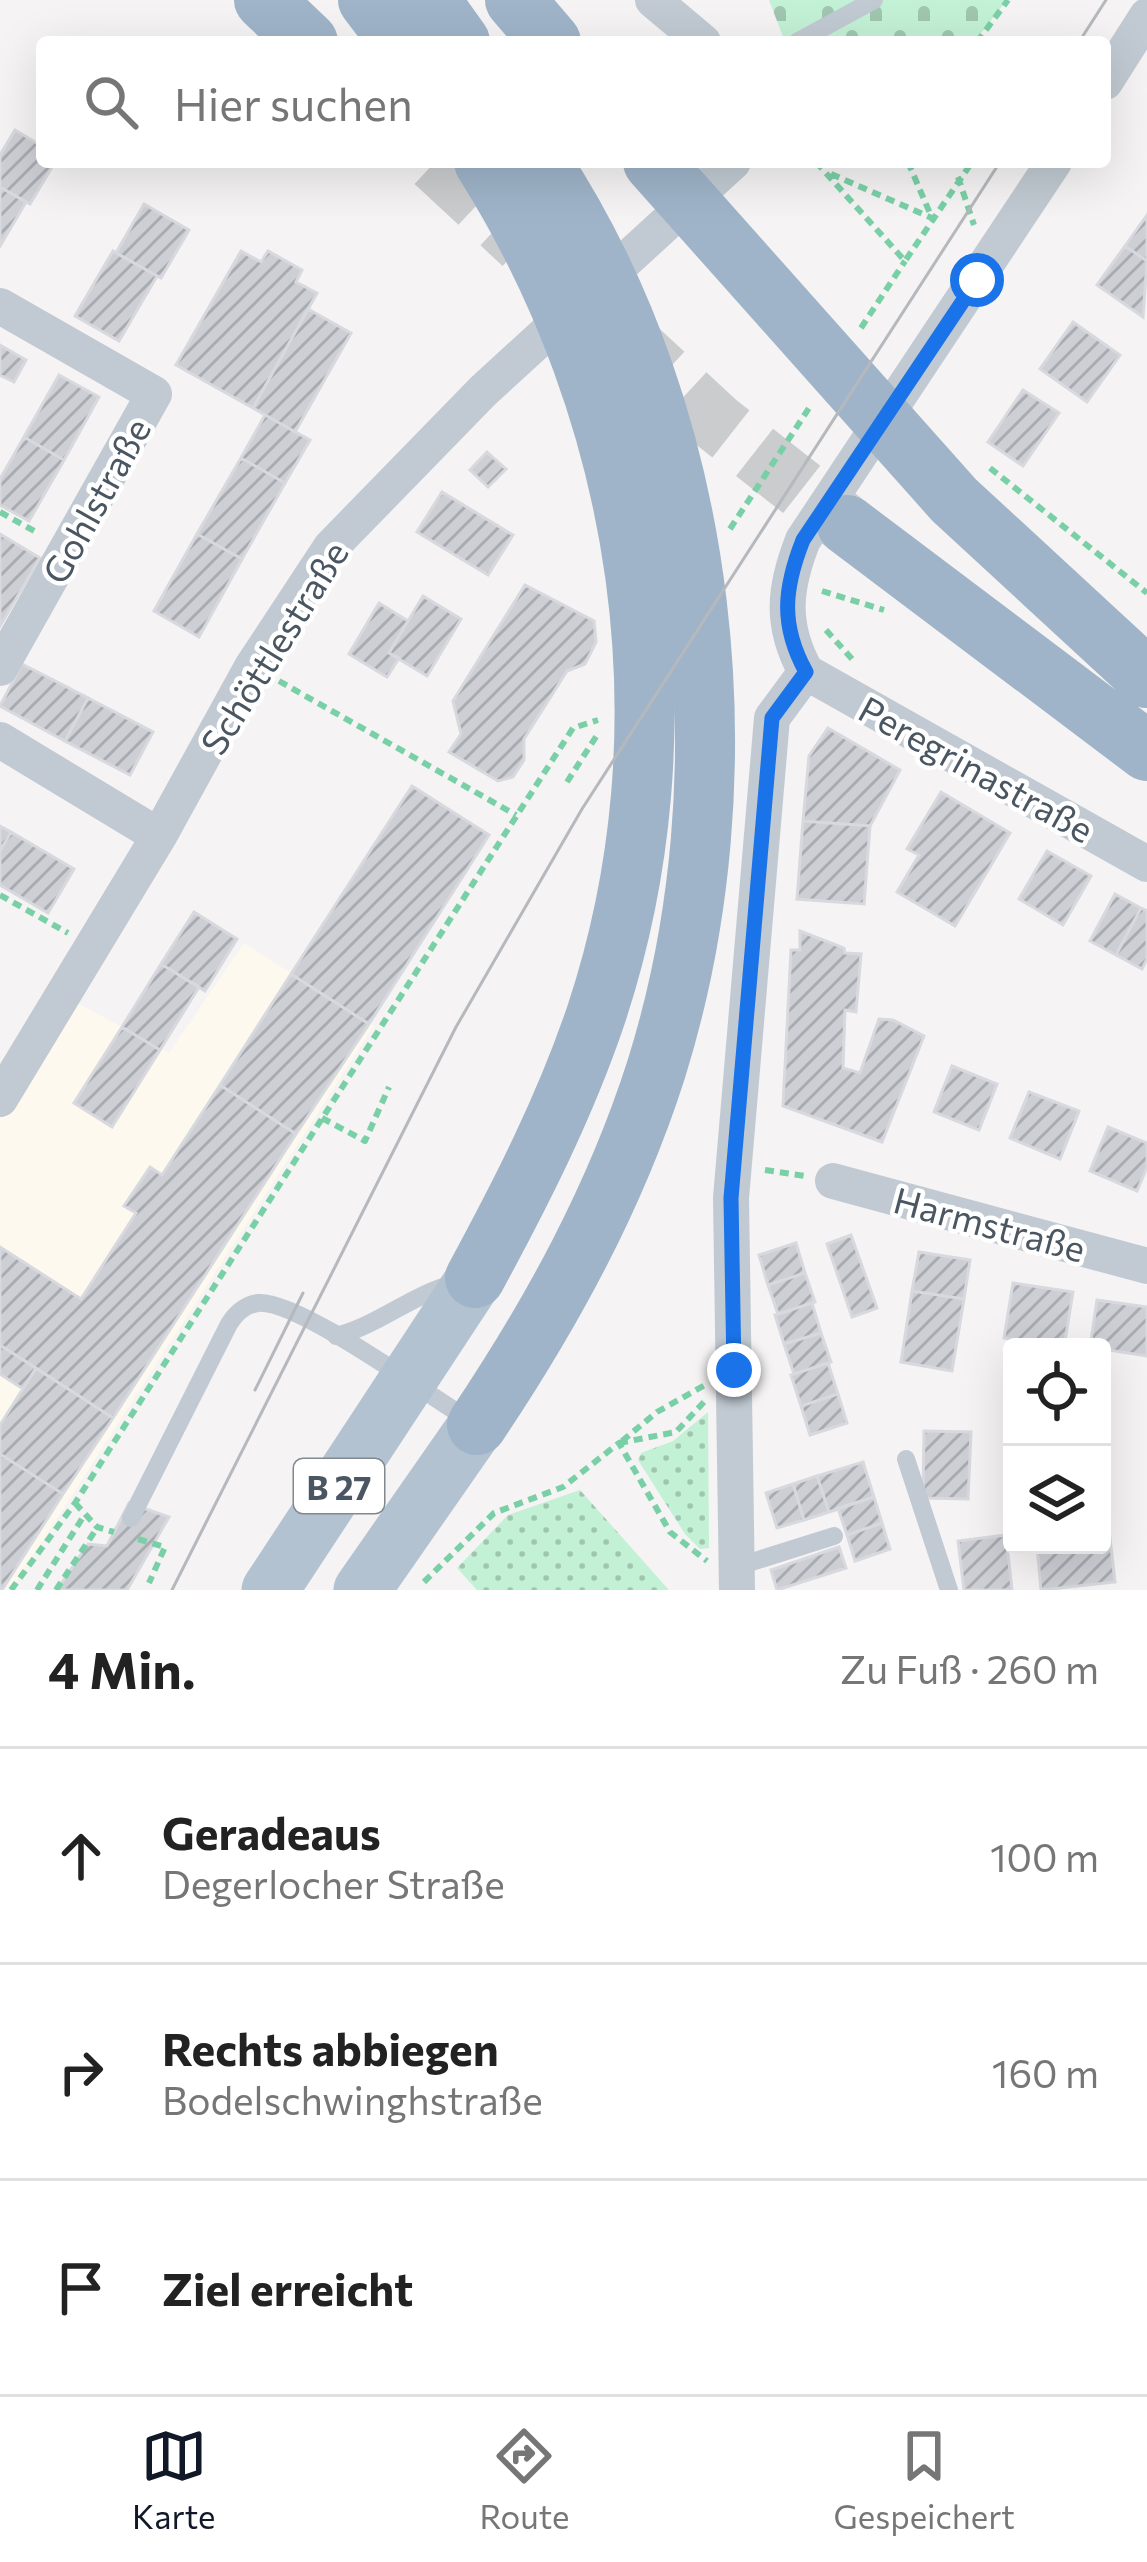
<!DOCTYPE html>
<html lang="de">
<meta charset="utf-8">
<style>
body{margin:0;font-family:Commissioner,sans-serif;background:#f6f6f6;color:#222}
.controls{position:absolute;right:36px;bottom:36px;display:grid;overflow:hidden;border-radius:12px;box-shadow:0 12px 48px #0002}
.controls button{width:108px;height:108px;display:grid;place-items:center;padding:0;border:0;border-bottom:3px solid #e0e0e0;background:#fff;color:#222;font:60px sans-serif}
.stop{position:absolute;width:36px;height:36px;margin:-27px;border:9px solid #1a73e8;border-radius:50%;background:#fff}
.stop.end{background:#1a73e8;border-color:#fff;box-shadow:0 3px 12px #0008}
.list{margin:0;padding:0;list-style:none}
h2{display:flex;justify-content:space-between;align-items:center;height:156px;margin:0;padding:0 48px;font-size:51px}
h2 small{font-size:39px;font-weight:400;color:#767676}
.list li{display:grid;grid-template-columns:78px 1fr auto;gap:36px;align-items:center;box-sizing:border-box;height:216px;padding:0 48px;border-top:3px solid #e0e0e0}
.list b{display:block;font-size:45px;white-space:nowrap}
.list p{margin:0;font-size:39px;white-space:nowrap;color:#767676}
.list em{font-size:39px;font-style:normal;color:#767676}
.icon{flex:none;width:66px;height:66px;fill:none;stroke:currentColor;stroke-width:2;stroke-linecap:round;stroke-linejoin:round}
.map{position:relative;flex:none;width:1147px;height:1590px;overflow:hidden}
.search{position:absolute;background:#fff;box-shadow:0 12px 48px #0002;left:36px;right:36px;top:36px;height:132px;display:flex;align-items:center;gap:30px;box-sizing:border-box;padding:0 42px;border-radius:12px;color:#767676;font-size:45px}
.sheet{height:804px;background:#fff}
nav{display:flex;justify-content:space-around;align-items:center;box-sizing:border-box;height:168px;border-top:3px solid #e0e0e0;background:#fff;font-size:33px;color:#767676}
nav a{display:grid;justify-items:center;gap:6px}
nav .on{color:#111827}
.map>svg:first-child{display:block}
</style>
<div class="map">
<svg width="1147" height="1590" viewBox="0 0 1147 1590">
<defs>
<pattern id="grass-dots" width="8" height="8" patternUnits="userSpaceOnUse" patternTransform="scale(3)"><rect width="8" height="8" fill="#c3f1d5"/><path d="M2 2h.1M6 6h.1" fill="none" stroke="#a0c6b0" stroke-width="1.8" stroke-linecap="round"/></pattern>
<pattern id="cemetery-stones" width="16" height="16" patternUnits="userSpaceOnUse" patternTransform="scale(3)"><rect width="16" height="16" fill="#c3f1d5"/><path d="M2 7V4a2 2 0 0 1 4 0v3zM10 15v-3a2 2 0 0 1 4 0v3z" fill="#a0c6b0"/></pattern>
<pattern id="building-hatch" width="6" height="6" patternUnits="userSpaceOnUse" patternTransform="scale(3)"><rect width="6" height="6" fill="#cdcfd5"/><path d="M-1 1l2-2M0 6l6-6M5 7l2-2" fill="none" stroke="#a8abb0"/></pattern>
</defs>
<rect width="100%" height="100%" fill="#f5f3f3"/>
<path fill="#fdf9ef" d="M244 943 374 1026 11 1590H0V1089L58 992 169 1053Z"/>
<path fill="url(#grass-dots)" d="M708 1412 709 1548 700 1549 685 1534 638 1460 641 1453 673 1441Z
M580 1490 669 1590H477L457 1568 508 1515Z"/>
<path fill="url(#cemetery-stones)" d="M769 0H1007L974 42H785Z"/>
<path fill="url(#building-hatch)" stroke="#d7d9de" stroke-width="3" d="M15 130 42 146V162H55L30 204 0 187V155Z
M0 187 26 202 0 246Z
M144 204 189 230 161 278 116 253Z
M1147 215V261L1125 246Z
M1125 246 1147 261 1143 317 1097 285Z
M113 251 157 276 119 341 75 316Z
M241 251 261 262 268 251 302 270 296 282 317 293 253 408 176 365Z
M308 309 351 333 295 432 253 408Z
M1073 322 1120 355 1087 402 1040 369Z
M0 345 26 360 14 382 0 375Z
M59 375 99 397 64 460 24 437Z
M1023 390 1059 413 1023 466 988 442Z
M265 415 310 440 285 483 241 458Z
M24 437 64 460 29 521 0 505V479Z
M487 452 506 469 488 487 470 470Z
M241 458 285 483 242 559 197 534Z
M442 492 513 535 488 575 417 532Z
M0 534 40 558 0 626Z
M197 534 242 559 199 637 154 611Z
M525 585 594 621 596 642 585 664 567 671 524 739V760L513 777 498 781 449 752 461 734 453 701Z
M423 596 461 619 427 676 389 653Z
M379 603 408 621 389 653 399 658 387 677 349 654Z
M22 664 88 698 65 741 0 706Z
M88 698 153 732 130 775 65 741Z
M828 728 900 770 870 826 803 821 809 756Z
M412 786 489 835 369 1024 291 974Z
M941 792 1010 833 955 926 897 892 919 855 907 849Z
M803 821 870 826 864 904 797 899Z
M0 826 11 832 0 851Z
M11 832 74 869 48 913 0 885V851Z
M1047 851 1091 876 1063 925 1019 899Z
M1115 894 1141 908 1116 955 1090 941Z
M1141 908 1147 911V959L1142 969 1116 955Z
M194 912 237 939 205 991 161 964Z
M800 931 844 948 845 953 861 954 856 1012 845 1010 843 1068 860 1073 879 1019 893 1020 924 1036 882 1142 783 1106 791 950H800Z
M161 964 199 987 160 1050 122 1027Z
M291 974 369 1024 296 1134 220 1085Z
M122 1027 160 1050 112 1127 74 1103Z
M952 1066 997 1084 979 1130 934 1112Z
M220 1085 296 1134 113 1418 0 1345V1247L81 1299 136 1213 124 1206 150 1167 162 1175Z
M1029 1092 1079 1111 1060 1159 1010 1138Z
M1108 1127 1147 1143V1167L1137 1191 1090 1171Z
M851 1235 877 1308 852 1317 827 1244Z
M796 1243 805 1273 768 1285 759 1255Z
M919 1252 970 1260 964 1299 912 1291Z
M805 1273 815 1302 778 1314 768 1285Z
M1013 1283 1073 1292 1064 1347 1004 1338Z
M912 1291 964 1299 952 1371 901 1362Z
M1097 1300 1147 1307V1356L1090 1347Z
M812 1303 821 1333 784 1344 775 1315Z
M821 1333 831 1362 794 1374 784 1344Z
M0 1345 36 1368 23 1389 0 1374Z
M828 1363 838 1394 801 1406 791 1375Z
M36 1368 113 1418 63 1494 0 1454V1425Z
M838 1394 847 1423 810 1435 801 1406Z
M924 1431 971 1432 968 1499 923 1498Z
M0 1454 63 1494 2 1590 0 1588Z
M863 1462 874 1497 829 1512 817 1476Z
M817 1476 829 1512 804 1520 793 1484Z
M793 1484 804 1520 777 1528 766 1493Z
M874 1497 882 1523 847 1535 838 1508Z
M129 1503 169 1517 127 1590H57L88 1544 107 1546Z
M882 1523 890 1549 855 1561 847 1535Z
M1006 1535 1012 1590H964L958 1541Z
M1110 1538 1115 1582 1041 1590 1037 1546 1102 1545V1539Z
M839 1547 846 1568 777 1590 771 1570Z"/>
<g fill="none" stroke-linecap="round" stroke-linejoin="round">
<path stroke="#caccce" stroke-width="60" stroke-dasharray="60 30" stroke-linecap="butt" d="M435 162 523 244
M620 333 717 423 847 525"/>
<path stroke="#7ad0a6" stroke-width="6" stroke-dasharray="9 6" stroke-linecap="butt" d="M977 42 1008 0
M816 162 905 261 972 162
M908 162 932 218
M831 174 932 218
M958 177 974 225
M861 328 905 261
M990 468 1147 593
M0 512 38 533
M730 529 811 405
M822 591 884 610
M826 630 852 659
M279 681 516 815
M567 782 599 732
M0 895 68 933
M322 1118 365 1141 389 1087
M765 1170 805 1176
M622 1441 657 1412 705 1385
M619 1443 676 1432 704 1402
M75 1503 97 1527 114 1532
M138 1539 165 1547 149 1583
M424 1582 494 1513 563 1487 619 1443 670 1532 707 1561
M11 1590 75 1503 573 728 598 720
M37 1590 85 1514
M56 1590 97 1528"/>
<path stroke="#c1cad2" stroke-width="18" d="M797 42 874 0
M336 1336C379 1325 411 1295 453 1284
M906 1459 949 1590
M131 1518 229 1324C236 1313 244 1305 258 1303 297 1299 428 1395 468 1419
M736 1567 834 1536"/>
<path stroke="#c1cad2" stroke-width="36" d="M653 0 703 42
M1105 82 1147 16
M0 306 154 394 0 668
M806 672C780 625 784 588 803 540L1054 162
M806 672 1147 864
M0 740 159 836
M0 1099 159 836 252 667 331 547 483 391 733 162
M833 1181 1147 1266
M737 1590 731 1198 772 718 806 672"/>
<path stroke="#b3c2d1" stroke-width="57" d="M270 1590 475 1278
M362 1590 477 1425"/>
<path stroke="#9fb4c9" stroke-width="60" d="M264 0 308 42
M368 0 400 42
M430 0 460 42
M515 0 551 42
M653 162 954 500 1147 678
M847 525 1147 751
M475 1278C521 1193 565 1107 596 1015 691 729 643 414 484 162
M477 1425C552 1313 615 1198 656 1070 748 777 711 420 541 162"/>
<path stroke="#b5b8bd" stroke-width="3" d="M1079 42 1106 0
M255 1390 303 1293
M172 1590 456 1027 582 809 1000 162"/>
</g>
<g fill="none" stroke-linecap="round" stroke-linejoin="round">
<path stroke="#1a73e8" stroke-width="15" d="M734 1370 731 1198 772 718 806 672C780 625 784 588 803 540L977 280"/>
</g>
<g text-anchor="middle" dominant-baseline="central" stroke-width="9" stroke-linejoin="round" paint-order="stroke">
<rect fill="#fff" stroke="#808990" stroke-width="3" x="294" y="1459" width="90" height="54" rx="9"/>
<g font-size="33" font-weight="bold" fill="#4a5661">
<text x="339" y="1486">B 27</text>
</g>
<g font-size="36" fill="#4a5661" stroke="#fff">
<text transform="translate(95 500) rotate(-61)">Gohlstraße</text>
<text transform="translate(273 647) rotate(-58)">Schöttlestraße</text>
<text transform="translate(977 768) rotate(29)">Peregrinastraße</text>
<text transform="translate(990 1223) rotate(15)">Harmstraße</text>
</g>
</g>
</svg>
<div class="controls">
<button><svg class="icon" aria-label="locate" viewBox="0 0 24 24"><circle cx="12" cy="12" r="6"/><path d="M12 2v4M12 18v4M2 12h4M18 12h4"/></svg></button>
<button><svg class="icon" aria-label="layers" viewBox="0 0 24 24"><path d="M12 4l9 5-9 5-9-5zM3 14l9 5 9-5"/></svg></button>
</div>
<div class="stop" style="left:977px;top:280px"></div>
<div class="stop end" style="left:734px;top:1370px"></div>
<div class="search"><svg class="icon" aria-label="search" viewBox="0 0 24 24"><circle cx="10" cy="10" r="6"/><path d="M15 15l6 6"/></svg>Hier suchen</div>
</div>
<section class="sheet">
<h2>4 Min.<small>Zu Fuß · 260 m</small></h2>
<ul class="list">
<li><svg class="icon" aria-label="ahead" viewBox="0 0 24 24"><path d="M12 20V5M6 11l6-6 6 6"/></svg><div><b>Geradeaus</b><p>Degerlocher Straße</p></div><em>100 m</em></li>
<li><svg class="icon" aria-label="right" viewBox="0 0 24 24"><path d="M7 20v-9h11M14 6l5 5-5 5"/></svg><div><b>Rechts abbiegen</b><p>Bodelschwinghstraße</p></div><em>160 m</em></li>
<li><svg class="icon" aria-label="arrive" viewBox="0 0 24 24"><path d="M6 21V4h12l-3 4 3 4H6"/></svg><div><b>Ziel erreicht</b></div></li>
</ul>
</section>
<nav>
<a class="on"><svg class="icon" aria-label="map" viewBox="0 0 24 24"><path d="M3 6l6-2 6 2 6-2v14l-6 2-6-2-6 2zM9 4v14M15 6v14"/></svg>Karte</a>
<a><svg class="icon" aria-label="directions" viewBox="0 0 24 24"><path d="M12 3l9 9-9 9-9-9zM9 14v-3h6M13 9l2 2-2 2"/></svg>Route</a>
<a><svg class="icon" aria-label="saved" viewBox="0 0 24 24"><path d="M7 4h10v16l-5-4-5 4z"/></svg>Gespeichert</a>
</nav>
